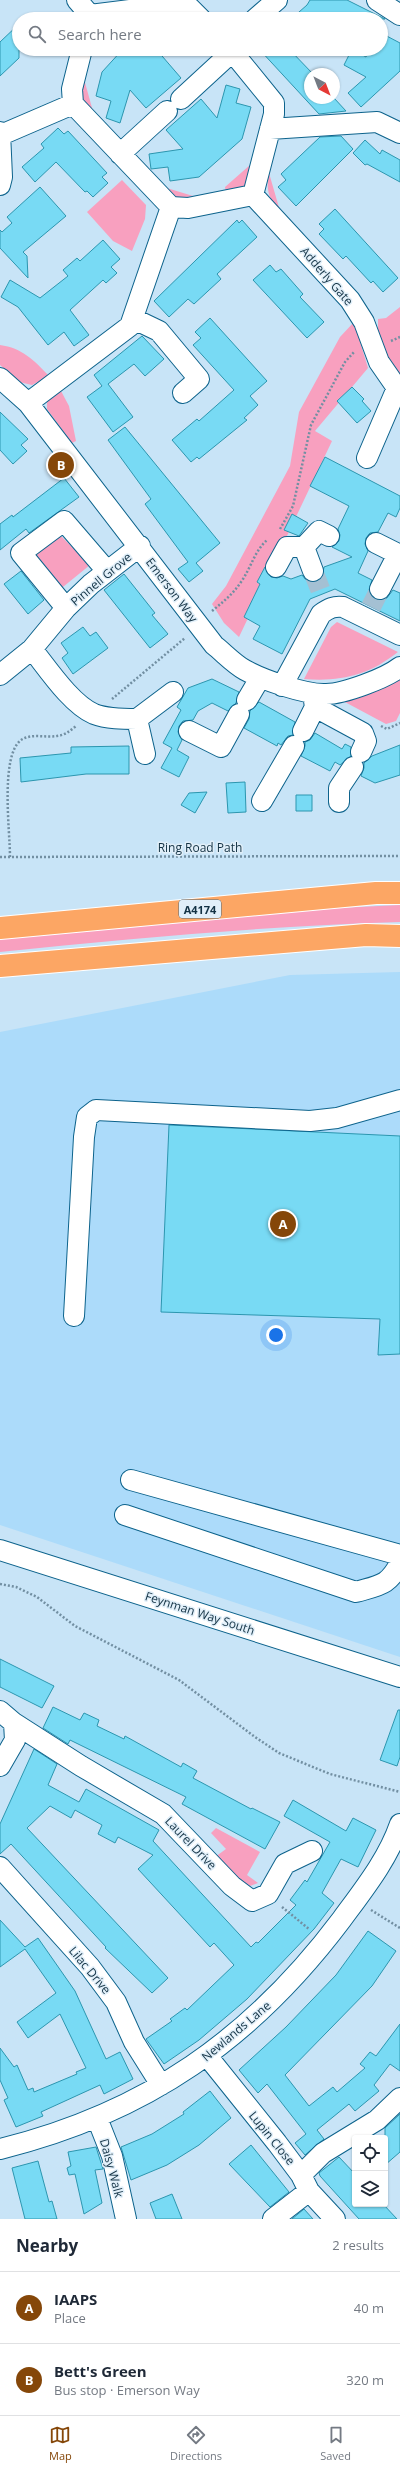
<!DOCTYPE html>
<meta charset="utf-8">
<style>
body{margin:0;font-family:"Open Sans",sans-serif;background:#f6f6f7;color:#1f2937}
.controls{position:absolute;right:12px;bottom:12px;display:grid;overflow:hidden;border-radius:4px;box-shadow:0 1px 3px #0004}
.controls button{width:36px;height:36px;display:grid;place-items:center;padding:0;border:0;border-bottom:1px solid #e0e1e3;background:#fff;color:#1f2937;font:20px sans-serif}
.compass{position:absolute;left:304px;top:68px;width:36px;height:36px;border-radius:50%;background:#fff;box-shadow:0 1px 3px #0004;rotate:138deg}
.you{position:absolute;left:276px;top:1335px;width:14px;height:14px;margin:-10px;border:3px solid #fff;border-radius:50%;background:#1a73e8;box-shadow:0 0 0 6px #1a73e833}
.badge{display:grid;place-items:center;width:26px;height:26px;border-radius:50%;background:#854709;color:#fff;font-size:13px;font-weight:700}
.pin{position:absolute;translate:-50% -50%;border:2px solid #fff;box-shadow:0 1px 4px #0006}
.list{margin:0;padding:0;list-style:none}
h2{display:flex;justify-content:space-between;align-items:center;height:52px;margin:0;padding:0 16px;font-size:17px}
h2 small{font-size:13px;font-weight:400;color:#747a83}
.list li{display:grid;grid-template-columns:26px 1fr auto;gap:12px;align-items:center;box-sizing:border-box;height:72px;padding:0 16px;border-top:1px solid #e0e1e3}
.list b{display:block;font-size:15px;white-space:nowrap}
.list p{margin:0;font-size:13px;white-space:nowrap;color:#747a83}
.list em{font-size:13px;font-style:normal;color:#747a83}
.icon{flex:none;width:22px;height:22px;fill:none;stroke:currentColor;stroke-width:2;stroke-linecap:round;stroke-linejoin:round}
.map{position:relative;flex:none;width:400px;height:2219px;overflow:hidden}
.search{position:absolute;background:#fff;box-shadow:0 1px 3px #0004;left:12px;right:12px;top:12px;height:44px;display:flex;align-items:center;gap:10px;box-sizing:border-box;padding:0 14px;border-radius:22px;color:#747a83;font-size:15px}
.sheet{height:196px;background:#fff}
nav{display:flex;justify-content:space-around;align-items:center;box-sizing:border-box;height:56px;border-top:1px solid #e0e1e3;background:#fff;font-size:11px;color:#747a83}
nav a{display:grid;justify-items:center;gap:2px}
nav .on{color:#854709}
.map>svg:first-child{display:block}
</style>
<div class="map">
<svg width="400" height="2219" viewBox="0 0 400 2219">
<rect width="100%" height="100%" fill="#c8e4f7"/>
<path fill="#acdbfa" d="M400 972V1657L0 1525V1032L290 975Z"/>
<path fill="#f8a0bf" d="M84 79 94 115 81 99Z
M250 165H255L247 187 226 193 225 187Z
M269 173 280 211C268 198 266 190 269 173Z
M122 180 146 205 145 219 132 251 113 241 87 212Z
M157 185 193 196 176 199Z
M400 307V377L378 347V319L386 318Z
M354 322 368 368 315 431 332 441 239 637 224 623 212 604 226 586 290 466 299 412 340 337Z
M0 345C22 348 34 360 49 376L32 385 19 382 0 365Z
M61 391 69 406 76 441 72 443 47 409V403L50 392Z
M60 535 90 565 58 591 32 557Z
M337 622 398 652C369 675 341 682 304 679L331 627Z
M400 677V713L396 721 386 724 343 701 375 691Z
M400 905V922C266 926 133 938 0 952V938L337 908Z
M216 1828 260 1852 247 1875 258 1883 250 1886 239 1879 215 1857 226 1849 211 1833Z"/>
<path fill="#78daf4" stroke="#2c96af" d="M310 0H347L385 19H291L307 5Z
M19 24V58L0 76V42Z
M381 33 400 43V71L361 107 348 93 366 77 344 65 352 49 366 57 370 49H381Z
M123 49H156L181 78 146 108 130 90 120 123 106 118 111 101 96 96 102 72Z
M259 49H289L313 74H310V98H334L346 111 319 114Z
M226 85 240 89 236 103 251 107 242 139 199 177 170 181 168 167 151 169 149 154 183 149 166 130 201 99 217 118Z
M58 128 64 134 68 131 107 173 102 177 108 183 93 197 87 191 85 192 56 162 35 182 22 167 44 148 41 144Z
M341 136 353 149 296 206 278 187 286 180 281 174 320 137Z
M365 140 380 154 382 150 400 160V182L367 164 365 165 353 153Z
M40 187 66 216 23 252 27 256 28 278 0 248V230L2 232 12 223 7 217Z
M335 209 398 278 383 292 373 281 371 283 346 256 343 259 319 234 324 229 319 224Z
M237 220 239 223 242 220 257 237 217 274 221 279 194 304 188 299 169 317 154 301Z
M103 240 120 259 111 267 117 273 106 283 103 280 70 310 89 335 74 346 64 332 48 345 18 307 1 297 10 280 40 298 68 276 63 270 77 258 80 261Z
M270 265 276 272 281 269 303 294 300 297 324 322 307 338 253 280Z
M210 318 267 381 250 396 258 405 244 418 247 420 199 459 197 457 191 462 172 440 197 419 199 421 234 390 193 345 201 338 195 332Z
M142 336 164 359 145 376 134 364 108 384 133 417 113 432 87 397 102 386 94 375Z
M352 387 364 399 362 401 371 411 357 423 337 401Z
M0 412 28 439 21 445 27 451 13 464 0 450Z
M125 427 220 543 196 563 203 571 189 582 178 569 188 562 145 504 151 499 108 440Z
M325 457 400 496V508L396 517 388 513 378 532 370 533 366 538 365 544 368 551 358 573 372 580 369 590 375 599H386L393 590 400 593V621L335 589 310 599 282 654 253 639 260 626 244 617 260 584 257 582 265 567 271 577 277 578 283 576 291 579 302 575 306 580 317 582 322 578 324 567 352 557 332 547 339 541 340 535 338 529 349 506 310 486Z
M64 478 79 497 29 533 26 529 0 550V524L12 515 13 517Z
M292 514 308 523 299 536 284 530Z
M21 571 44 600 28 614 4 584Z
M124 574 155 613 152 615 168 634 150 648 104 590Z
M83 627 90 636 96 632 108 648 73 674 62 658 68 653 61 643Z
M212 679 239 692 236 703 228 711 212 703 198 711 193 720 183 721 179 726 178 732 182 740 177 750 189 757 179 777 161 768 172 748 163 743 181 710 177 707 188 688Z
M259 702 295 722 293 735 288 736 281 745 278 743 277 746 244 728 249 719 250 711Z
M315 733 342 749 345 744 351 747V756L340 765 335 762 330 771 301 756 305 746V742L310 740Z
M400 745V775L375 783 361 776 364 768V763L372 756Z
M129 746V774H86L21 782 20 758 71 753V747Z
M245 782 246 812 228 813 226 783Z
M207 792 195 813 181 805 189 793Z
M296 795H312V811H296Z
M169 1125 400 1136V1354L378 1355 380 1319 161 1312Z
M0 1659 54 1686 42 1708 0 1687Z
M53 1707 80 1720 84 1713 99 1720 97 1726 124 1739 125 1736 181 1767 183 1763 197 1771 193 1778 251 1809 252 1808 280 1822 265 1849 182 1804 186 1797 70 1740 68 1744 43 1728Z
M398 1710H400V1757L397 1766 380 1760Z
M34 1749 57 1764 48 1785 79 1802 86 1789 159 1830 153 1841 251 1947 256 1942 258 1943 296 1905 290 1900 305 1880 307 1882 330 1842 284 1816 293 1800 346 1831 353 1818 376 1830 358 1867 341 1859 322 1893 334 1903 314 1929 247 1999 199 2040 164 2064 146 2039 172 2021 170 2019 185 2008 187 2010 234 1965 214 1943 210 1947 138 1869 153 1855 118 1837 115 1843 98 1834 102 1825 75 1810 71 1818 50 1806 27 1828 168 1978 152 1993 105 1948 106 1947 11 1844 0 1854V1824Z
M0 1920 25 1947 38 1938 75 1991 106 2059 120 2052 133 2079 104 2094 100 2085 41 2112 43 2116 16 2127 4 2100 8 2098 0 2080V2048L14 2067 17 2065 28 2090 33 2088 34 2092 77 2074 76 2072 86 2068 60 2014 28 2038 17 2022 56 1993 25 1949 0 1967Z
M368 1931 396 1951 372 1986 285 2075 309 2106 333 2087 337 2092 365 2068 360 2064 370 2052 376 2056 400 2024V2071L390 2064 374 2085 379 2091 355 2111 349 2104 317 2130 324 2139 305 2155 295 2143 306 2134 267 2084 258 2093 239 2070 286 2027 336 1975Z
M210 2091 231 2118 199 2145 167 2165 131 2180 121 2147 152 2134 184 2114 183 2112Z
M400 2114V2152L385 2165V2128Z
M251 2145 289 2192 270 2207 229 2164Z
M96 2147 103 2169 95 2170 102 2203 84 2214 75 2174 69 2175 67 2168 71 2166 68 2152Z
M339 2157 355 2174V2204H383L397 2219H359L320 2176 319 2173Z
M38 2161 49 2202 52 2201 57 2219H25L12 2168Z
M172 2194 182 2219H156L150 2203Z
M304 2209 313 2219H292Z"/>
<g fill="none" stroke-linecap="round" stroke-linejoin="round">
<path stroke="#a4c0d3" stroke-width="20" stroke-dasharray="20 10" stroke-linecap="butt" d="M313 571 322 594
M371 607 380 589"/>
<g stroke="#0d638c" stroke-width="22">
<path id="minor" d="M77 0 90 15
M377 0 400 15
M89 19 90 15 177 4 190 8 201 19
M255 19 277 0
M82 49 72 89 73 104 171 207 188 208 253 195
M230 49 274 103V114L253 195
M181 99 232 52
M270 129 377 122 400 133
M0 132 2 177 0 185
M1 135 73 104
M120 154 167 111
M253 195 350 300 364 322 379 362 397 388 400 389
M134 319 159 331 199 379 183 393
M0 378 28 403 214 645C224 653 234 664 245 670 263 680 306 695 326 694 344 694 386 678 400 667
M28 403 130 326 171 207
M367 458 397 388
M376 543 398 554
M304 547 319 531 329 536
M276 567 287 547H304L313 571
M380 589 398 554 400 555
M66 608 21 553 64 521 107 571
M32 649C48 669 71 704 94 714 107 719 123 719 137 719L173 692
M0 675 32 649 66 608 91 584 140 546
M282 686 321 614C329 608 334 606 343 607L400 635
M247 700 260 678
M315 707 363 733 366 741 361 752
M137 719 145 754
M189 731 221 747 239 714
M303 731 315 707 313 694
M262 801 294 746
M339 802V788L353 767
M74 1316 84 1137 87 1117 96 1110 310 1121 337 1118 400 1100
M131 1480 400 1555
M125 1515 356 1592C380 1585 388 1586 400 1563
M0 1550 400 1677
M0 1711 14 1723 15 1740 0 1766
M14 1723 81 1766 163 1814 232 1886 252 1901 268 1894 285 1864 312 1851
M0 1867 90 1967 116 2002 134 2042 161 2085
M208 2057 277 2143 301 2175 309 2191 335 2219
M97 2118 112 2156 126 2219
M0 2149C146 2113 252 2039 342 1919 364 1889 388 1859 400 1824
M301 2175 323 2153 377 2120 400 2098
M273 2219 309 2191"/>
</g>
<g stroke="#fff" stroke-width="24">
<path id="highway" d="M0 928 376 893H400
M0 966 366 935 400 936"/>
</g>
<path stroke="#728fa2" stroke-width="2.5" stroke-dasharray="2 2" stroke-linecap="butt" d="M391 341 400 337
M280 529 293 506 311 425 345 362 354 352
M212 611C223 602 233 594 241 582 251 568 254 552 267 540
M112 699 185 638
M381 726 387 729 400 723
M0 857 400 856
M10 857C10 831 0 756 21 740 31 733 46 738 57 736 65 735 70 731 76 726
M0 1584 16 1587 37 1597 75 1626 179 1680 255 1737 279 1753 330 1774 400 1792
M282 1907 309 1929
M371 1910 400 1928"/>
<use href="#minor" stroke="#fff" stroke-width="20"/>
<use href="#highway" stroke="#fca664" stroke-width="22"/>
</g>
<g text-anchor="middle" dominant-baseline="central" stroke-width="3" stroke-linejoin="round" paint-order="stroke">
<rect fill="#e1eff9" stroke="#516b7a" stroke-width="1" x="179" y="900" width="42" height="18" rx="3"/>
<g font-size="11" font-weight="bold" fill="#133244">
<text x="200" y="909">A4174</text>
</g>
<g font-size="12" fill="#133244" stroke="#e1eff9">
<text transform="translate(327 276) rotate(49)">Adderly Gate</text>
<text transform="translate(101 579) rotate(-40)">Pinnell Grove</text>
<text transform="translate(172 590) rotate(53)">Emerson Way</text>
<text x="200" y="847">Ring Road Path</text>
<text transform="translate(200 1613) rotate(18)">Feynman Way South</text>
<text transform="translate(191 1843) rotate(46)">Laurel Drive</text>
<text transform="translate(90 1970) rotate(50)">Lilac Drive</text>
<text transform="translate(236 2031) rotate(-40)">Newlands Lane</text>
<text transform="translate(272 2138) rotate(51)">Lupin Close</text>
<text transform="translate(112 2168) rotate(75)">Daisy Walk</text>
</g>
</g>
</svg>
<div class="controls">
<button><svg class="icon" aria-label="locate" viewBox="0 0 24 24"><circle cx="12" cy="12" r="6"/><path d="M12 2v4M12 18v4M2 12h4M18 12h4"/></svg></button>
<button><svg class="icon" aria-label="layers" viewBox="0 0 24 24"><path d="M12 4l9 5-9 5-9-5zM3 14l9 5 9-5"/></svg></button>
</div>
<svg class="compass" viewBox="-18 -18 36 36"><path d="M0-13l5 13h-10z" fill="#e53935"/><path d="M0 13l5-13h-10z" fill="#747a83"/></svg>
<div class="you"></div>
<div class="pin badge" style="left:283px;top:1224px">A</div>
<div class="pin badge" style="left:61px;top:465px">B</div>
<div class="search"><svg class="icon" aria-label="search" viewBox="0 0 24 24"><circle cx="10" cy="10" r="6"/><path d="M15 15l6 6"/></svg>Search here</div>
</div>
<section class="sheet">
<h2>Nearby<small>2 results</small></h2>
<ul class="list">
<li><span class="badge">A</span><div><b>IAAPS</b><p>Place</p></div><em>40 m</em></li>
<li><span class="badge">B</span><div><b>Bett's Green</b><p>Bus stop · Emerson Way</p></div><em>320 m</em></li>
</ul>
</section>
<nav>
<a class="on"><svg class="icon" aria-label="map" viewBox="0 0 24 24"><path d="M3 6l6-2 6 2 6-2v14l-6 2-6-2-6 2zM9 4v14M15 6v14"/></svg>Map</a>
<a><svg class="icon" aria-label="directions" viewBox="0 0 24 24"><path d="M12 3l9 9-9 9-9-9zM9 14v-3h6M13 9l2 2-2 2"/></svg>Directions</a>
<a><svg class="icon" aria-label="saved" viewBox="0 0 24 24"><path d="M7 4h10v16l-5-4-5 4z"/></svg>Saved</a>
</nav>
